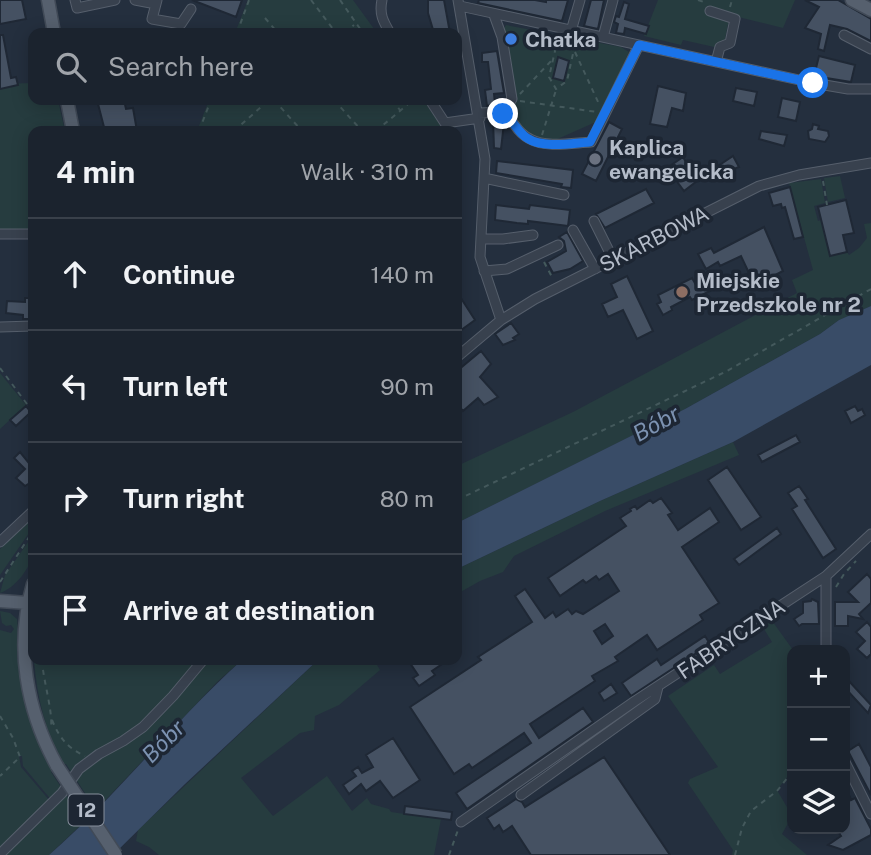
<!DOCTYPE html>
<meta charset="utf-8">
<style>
body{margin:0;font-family:"Public Sans",sans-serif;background:#242b36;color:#f1f3f6}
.controls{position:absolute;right:21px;bottom:21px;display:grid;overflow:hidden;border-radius:14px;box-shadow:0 4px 18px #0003}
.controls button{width:63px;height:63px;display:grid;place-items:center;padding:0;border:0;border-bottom:2px solid #39404a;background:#1b232e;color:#f1f3f6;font:35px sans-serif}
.stop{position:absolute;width:21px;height:21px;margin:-16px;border:5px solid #1a73e8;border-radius:50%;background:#fff}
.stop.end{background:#1a73e8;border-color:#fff;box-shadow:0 2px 7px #0008}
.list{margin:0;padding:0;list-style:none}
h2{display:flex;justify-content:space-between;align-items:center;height:91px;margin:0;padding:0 28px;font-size:30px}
h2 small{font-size:23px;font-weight:400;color:#a0a4aa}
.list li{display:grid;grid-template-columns:46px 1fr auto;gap:21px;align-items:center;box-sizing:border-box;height:112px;padding:0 28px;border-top:2px solid #39404a}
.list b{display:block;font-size:26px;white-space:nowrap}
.list em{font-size:23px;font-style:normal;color:#a0a4aa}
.icon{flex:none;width:38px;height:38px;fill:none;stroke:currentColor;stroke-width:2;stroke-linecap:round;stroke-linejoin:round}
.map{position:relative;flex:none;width:871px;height:855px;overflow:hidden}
.search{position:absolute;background:#1b232e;box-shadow:0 4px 18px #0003;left:28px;top:28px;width:434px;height:77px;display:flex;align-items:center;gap:18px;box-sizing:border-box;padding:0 24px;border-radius:14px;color:#a0a4aa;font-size:26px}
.panel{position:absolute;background:#1b232e;box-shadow:0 4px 18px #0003;left:28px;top:126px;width:434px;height:539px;border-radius:14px}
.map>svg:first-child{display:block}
</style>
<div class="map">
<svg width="871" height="855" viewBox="0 0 871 855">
<rect width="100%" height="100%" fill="#242f3e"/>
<path fill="#263c3f" d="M248 0H353L377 33H235Z
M658 0H795L783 28 730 15 723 49 683 40 681 45 644 36Z
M506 25 621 47 629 52 598 121 553 141 528 136 509 112V108L514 102 504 28Z
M33 83V100H58L65 131H33V231H0V84Z
M209 100H423L445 131H197Z
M840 176 845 198 828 202 824 178Z
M821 179 825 203 814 206 818 221 821 220 831 256 847 252 849 255 859 248 867 238 864 224 871 223V306L839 320 820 334 685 409 457 523V466L573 412 797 293 792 280 813 270 789 183Z
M0 373 26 405 0 429Z
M733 442 739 455 605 511 514 556 503 572 480 581 457 594V569L600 501Z
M28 522 31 527 29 533 0 575V549Z
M33 535C33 541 34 548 33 553 30 569 15 588 0 593L5 575Z
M0 611 10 613 17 619C19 633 16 649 18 663 22 702 33 736 53 770L51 772 84 822 49 855H0L53 802 23 766 22 756H19L21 767 50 801 0 849V630L11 633 14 629 11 625 6 626 2 623Z
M770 618 793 650 792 771 777 790 792 816 782 834 807 855H732L733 850 688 783 690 779 718 767 668 696 714 665 720 674 772 642 761 624Z
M34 660H242L217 682 96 810 66 764H63C45 731 37 697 34 660Z
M318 660H380L377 665 380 670 339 705 315 716 314 730 300 733 241 778 273 816 327 776 352 811 367 798 371 804 389 809 391 812 441 819 434 855H159L149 847 136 841 138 830Z"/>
<path fill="#394c67" d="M871 306V365L733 442 600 501 457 569V523L685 409 820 334 839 320Z
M242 660H318L185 784 113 855H49C118 795 174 721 242 660Z"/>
<path fill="#455162" stroke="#1f2835" stroke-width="2" fill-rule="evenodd" d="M0 0H22L26 19 0 24Z
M192 0H242L236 17Z
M428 0H444L450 33H434L428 13Z
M479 0H535L546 2V0H568L562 21 478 3Z
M591 0H604L598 29 584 26Z
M805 0H838L871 19V41L847 29 830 25 824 51 818 49 821 34 805 28 819 7Z
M624 2 629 4 625 19 649 26 646 34 625 28 624 34 616 33 618 24 614 22 616 16 619 17Z
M0 35H3L11 78 16 77 18 85 0 89Z
M497 51 504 93 494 94 495 104 487 106 485 90 491 89 488 62H482V53Z
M819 56 855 65 851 82 814 76Z
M558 57 569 61 564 81 553 78Z
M658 86 686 93 683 111 672 108 667 127 650 124Z
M736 88 757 92 754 106 733 101Z
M782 98 800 102 796 121 778 117Z
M97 100H124L126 109 133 108 137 131H105Z
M493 120 504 123 501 149 494 148Z
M609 122 622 129 596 181 582 174Z
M813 124 819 126 818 129 828 131 829 136 825 142 809 139 808 131 812 129Z
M761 131 787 135 784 146 759 139Z
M733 156 739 167 719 175 715 168Z
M683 157 697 181 684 191 667 168Z
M497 161 573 170 571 188 561 187 562 184 496 173Z
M790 187 803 237 794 239 785 207 782 208 781 204 773 206 769 193Z
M646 189 654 203 605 228 596 214Z
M846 200 854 233 843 235 847 252 830 256 818 207Z
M496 205 529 209 530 205 570 210 568 226 528 221V224L517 223 495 220Z
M764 227 783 271 760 283 757 278 743 285 739 278 749 273 741 256 720 266 718 262 706 269 698 254 711 248 714 253Z
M567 232 583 261 570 269 553 273 547 262 566 251 564 241 559 237Z
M627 276 653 331 637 339 623 310 608 317 602 304 617 297 611 284Z
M692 278 696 285 705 280 710 291 692 300 690 297 673 306 671 307 672 310 663 315 657 304 661 302 658 295Z
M457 292 475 320 457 333Z
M25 298H32L33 301V319H23V315L6 313 7 301 25 302Z
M511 323 519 334 513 338 515 340 503 345 495 334Z
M481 351 491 364 480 377 498 397 484 405 478 398 463 411 457 404V371Z
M26 406 31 412 16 426 10 420Z
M855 406 858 411 862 409 865 415 851 423 845 411Z
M796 435 800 442 762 462 758 455Z
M20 452 33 468V481L25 486 16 478 25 469 14 458Z
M727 467 761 517 741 530 708 480Z
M799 486 808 499 805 500 836 549 823 558 792 509 797 506 788 493Z
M661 498 672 513 668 515 678 530 710 508 719 522 682 547 719 603 700 615 703 620 657 650 647 635 615 657 618 661 592 676 595 681 530 724 539 738 583 708 593 722 467 809 456 793 531 743 524 733 472 768 469 764 454 774 410 707 481 660 478 657 532 622 515 596 525 589 545 618 553 612 556 617 568 609 572 614 576 611 583 614 619 591 608 574 599 580 596 576 586 583 583 580 560 596 548 578 626 526 620 518 631 511 630 509 635 506 637 509 650 500 653 503ZM605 624 613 636 602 644 594 631Z
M777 528 781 534 739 565 734 559Z
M867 574 871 579V603L859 614 863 619 848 616V626H835V602H858L848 592Z
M812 599 818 602 819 624H802L799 626 794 619 803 613V602L811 601Z
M867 622 871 627V654L867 658 857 649 865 641 856 632Z
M705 636 710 644 631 696 622 683 657 659 661 665Z
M408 660H448L432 671 435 675 419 686 413 678 418 675Z
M848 680 871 705 868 713 845 688V684Z
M611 684 617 693 604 701 599 693Z
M393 738 420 780 393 798 380 781 366 791 361 784 349 794 343 785 356 776 352 771 358 767 362 773 373 767 366 755Z
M859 744 871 767V795L848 751Z
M604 757 670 855H531L512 826 503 832 499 825 494 829 487 818 516 799 522 802 525 807Z
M850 797 851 800 855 798 871 829V835L843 850 828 845 841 836 836 829H845V800Z
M405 806 452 812 451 820 404 814Z"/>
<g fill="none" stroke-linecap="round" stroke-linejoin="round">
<g stroke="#565f6c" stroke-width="11">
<path id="minor" d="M75 0 77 8 115 0
M135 0 156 4
M157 0 152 19 181 24 191 9
M382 0C379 14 383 21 390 33
M458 0 485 159 480 257 501 320
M460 6 813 83 848 89H871
M710 11 735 19 730 43 720 47 716 62
M571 31 580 0
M844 35 871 49
M603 37 613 0
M430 100 445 123 480 118
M494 112 508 105 512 99 502 37 494 15
M479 113C521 109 506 127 530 139 546 148 572 143 591 142L639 45
M484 178 564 195
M594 221 613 259
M573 230 595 269
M0 234H33
M481 239H503L533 235
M484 271 507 269 558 245
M0 327 33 326
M457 357 501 320 535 299 759 186 799 175 871 163
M0 542 33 511
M826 650V576
M845 762 871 814
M521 795 655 699 658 687
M461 822 635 701 826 576 871 534
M0 854 62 793 79 769 99 754 123 741 143 727 173 696 203 660"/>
</g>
<g stroke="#414a57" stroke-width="15">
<path id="major" d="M48 0 54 33
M852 0 871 10
M67 100 73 131
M33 584C15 646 26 710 57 766
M0 601 28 603"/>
</g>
<path stroke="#44595c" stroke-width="2" stroke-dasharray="5 5" stroke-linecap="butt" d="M311 0 336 33
M340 0 363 33
M698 0 707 3
M730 7 732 0
M265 18 278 33
M237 33 249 0
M345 33 354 25
M558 38 549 77 556 89 567 81 576 40
M575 52 599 104
M520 94 552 60
M274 100 302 131
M334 100 362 131
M392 100 400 110
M520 101 597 112
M199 131 211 100
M234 131 269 100
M376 131 413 100
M542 135 556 90
M823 181 827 205
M544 262 553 279
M0 368 33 412
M457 500 727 371 871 289
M0 582 33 531
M836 587 844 574 856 561
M42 660C43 680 53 711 51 728
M0 716 13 738 20 757 0 776
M52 720C59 737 67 748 85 756
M449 855 458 830
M735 855 742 828 751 811 777 791 792 772"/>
<use href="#minor" stroke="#38414e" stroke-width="9"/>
<use href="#major" stroke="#56606e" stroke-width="12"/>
<g stroke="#414a57" stroke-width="15" stroke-linecap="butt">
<path id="major-bridge" d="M57 766 116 855"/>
</g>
<use href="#major-bridge" stroke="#56606e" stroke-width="12"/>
</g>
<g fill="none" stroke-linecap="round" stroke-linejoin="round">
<path stroke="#1a73e8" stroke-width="9" d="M503 114C514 120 517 132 527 138 543 149 573 143 590 142L639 45 813 83"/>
</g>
<circle fill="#3f7fe0" stroke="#1d2633" stroke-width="2.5" cx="511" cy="39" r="7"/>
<circle fill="#6b7280" stroke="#1d2633" stroke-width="2.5" cx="595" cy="159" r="7"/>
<circle fill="#8d6e63" stroke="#1d2633" stroke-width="2.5" cx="682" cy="292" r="7"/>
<g text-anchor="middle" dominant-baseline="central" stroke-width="7" stroke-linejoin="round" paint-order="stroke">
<rect fill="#1d2633" stroke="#878f9c" stroke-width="2" x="68.5" y="794.5" width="35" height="31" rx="5"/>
<g font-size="19" font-weight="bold" fill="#b4bcc9">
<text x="86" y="810">12</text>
</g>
<g font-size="21" font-weight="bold" fill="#b4bcc9" stroke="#1d2633" text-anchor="start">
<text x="525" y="39">Chatka</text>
<text x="609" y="147">Kaplica<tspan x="609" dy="24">ewangelicka</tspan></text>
<text x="696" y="280">Miejskie<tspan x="696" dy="24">Przedszkole nr 2</tspan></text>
</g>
<g font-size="21" fill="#b4bcc9" stroke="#1d2633">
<text transform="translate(654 239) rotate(-27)">SKARBOWA</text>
<text transform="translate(731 639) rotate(-34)">FABRYCZNA</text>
</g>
<g font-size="23" font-style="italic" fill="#7c92b1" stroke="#1d2633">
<text transform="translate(656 423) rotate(-29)">Bóbr</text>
<text transform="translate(163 741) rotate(-45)">Bóbr</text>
</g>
</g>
</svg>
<div class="controls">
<button>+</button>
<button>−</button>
<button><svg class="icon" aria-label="layers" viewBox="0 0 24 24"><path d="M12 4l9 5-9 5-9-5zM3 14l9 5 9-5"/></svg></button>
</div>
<div class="stop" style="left:813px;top:83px"></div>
<div class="stop end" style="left:503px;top:114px"></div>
<div class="search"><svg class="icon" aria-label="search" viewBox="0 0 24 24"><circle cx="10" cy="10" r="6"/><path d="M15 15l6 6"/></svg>Search here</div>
<section class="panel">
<h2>4 min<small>Walk · 310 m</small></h2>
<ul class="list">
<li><svg class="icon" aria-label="ahead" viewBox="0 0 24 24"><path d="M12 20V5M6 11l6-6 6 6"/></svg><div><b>Continue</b></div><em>140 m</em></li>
<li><svg class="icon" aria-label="left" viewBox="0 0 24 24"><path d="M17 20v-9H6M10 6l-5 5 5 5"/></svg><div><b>Turn left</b></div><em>90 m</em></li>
<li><svg class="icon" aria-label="right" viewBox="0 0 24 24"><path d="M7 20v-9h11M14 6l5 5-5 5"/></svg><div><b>Turn right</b></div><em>80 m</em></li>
<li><svg class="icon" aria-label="arrive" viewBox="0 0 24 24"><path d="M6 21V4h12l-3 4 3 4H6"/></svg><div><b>Arrive at destination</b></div></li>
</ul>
</section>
</div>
